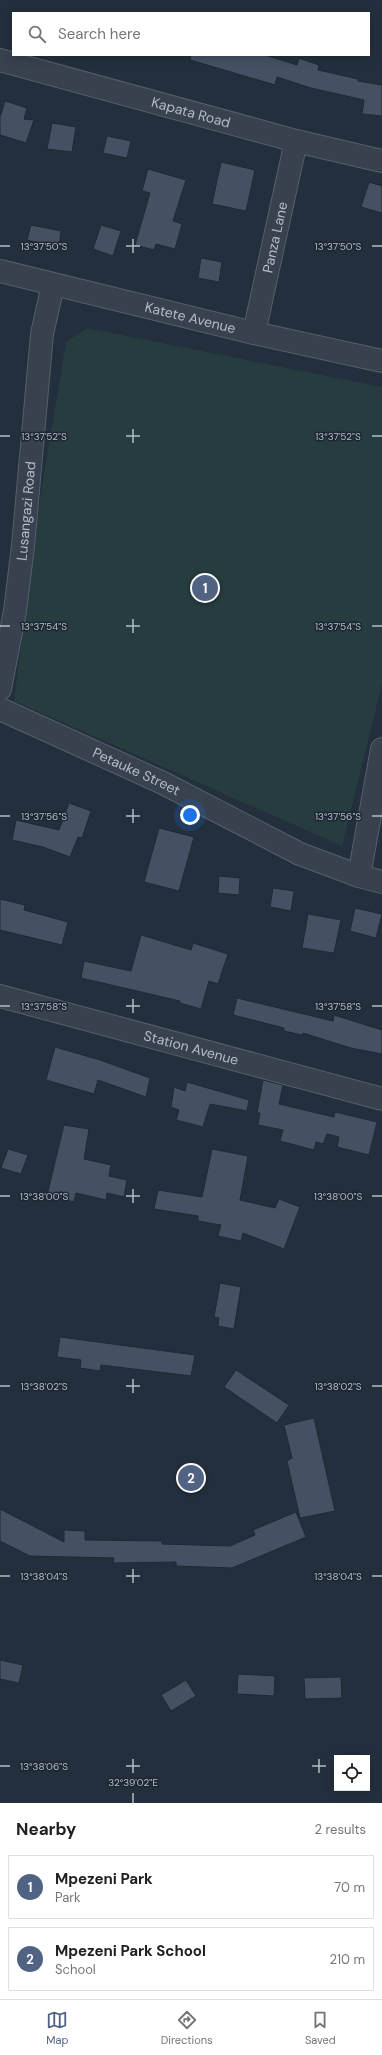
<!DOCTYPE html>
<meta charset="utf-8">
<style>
body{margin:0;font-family:"DM Sans",sans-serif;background:#f2f2f2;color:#202124}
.controls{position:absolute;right:12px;bottom:12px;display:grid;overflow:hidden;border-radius:0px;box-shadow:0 2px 10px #0003}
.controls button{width:36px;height:36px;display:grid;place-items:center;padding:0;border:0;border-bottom:1px solid #e0e0e0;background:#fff;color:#202124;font:20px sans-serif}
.you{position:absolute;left:190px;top:815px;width:14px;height:14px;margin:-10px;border:3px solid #fff;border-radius:50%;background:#1a73e8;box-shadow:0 0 0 6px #1a73e833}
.badge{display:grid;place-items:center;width:26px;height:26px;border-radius:50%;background:#506383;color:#fff;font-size:13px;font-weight:700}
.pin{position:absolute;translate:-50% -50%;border:2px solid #fff;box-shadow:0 1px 4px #0006}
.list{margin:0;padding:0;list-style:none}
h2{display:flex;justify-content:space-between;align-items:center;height:52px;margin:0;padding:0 16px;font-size:17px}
h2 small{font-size:13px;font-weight:400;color:#757577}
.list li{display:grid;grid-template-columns:26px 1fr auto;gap:12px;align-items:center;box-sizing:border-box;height:64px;margin:0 8px 8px;padding:0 8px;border:1px solid #e0e0e0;border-radius:0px}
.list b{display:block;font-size:15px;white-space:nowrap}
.list p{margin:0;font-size:13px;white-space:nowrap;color:#757577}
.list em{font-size:13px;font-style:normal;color:#757577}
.icon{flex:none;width:22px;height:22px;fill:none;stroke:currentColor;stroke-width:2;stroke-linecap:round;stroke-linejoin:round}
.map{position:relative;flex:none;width:382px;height:1803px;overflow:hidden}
.search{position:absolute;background:#fff;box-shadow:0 2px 10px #0003;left:12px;right:12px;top:12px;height:44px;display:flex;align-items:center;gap:10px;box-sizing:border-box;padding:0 14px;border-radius:0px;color:#757577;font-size:15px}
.sheet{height:196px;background:#fff}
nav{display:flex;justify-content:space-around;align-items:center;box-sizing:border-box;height:56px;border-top:1px solid #e0e0e0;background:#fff;font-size:11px;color:#757577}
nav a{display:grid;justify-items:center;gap:2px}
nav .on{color:#506383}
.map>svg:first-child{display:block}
</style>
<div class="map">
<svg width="382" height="1803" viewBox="0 0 382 1803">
<rect width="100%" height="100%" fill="#242f3e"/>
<path fill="#263c3f" d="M87 328 382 387V684L342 846 14 701 41 492 66 342Z"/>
<path fill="#455162" stroke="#1f2835" d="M191 55H265L297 65 299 58 319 65 318 70 358 79V81L382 85V116L362 114 364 100 311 88 277 77 275 85 190 60Z
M5 101 27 108 24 119 34 120 26 143 0 135V117Z
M52 123 76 127 72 152 47 149Z
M107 136 131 141 127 158 103 153Z
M221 162 255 170 246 211 212 204Z
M148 169 186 180 173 221 182 224 175 249 156 244 154 250 135 245 150 193 142 191Z
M369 182 382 186V213L361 207Z
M31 225 61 231 59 247 27 240Z
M101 225 121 231 113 256 93 249Z
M201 258 222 262 219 282 198 278Z
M69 803 91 811 82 838 78 837 70 857 43 847 12 840 16 820 59 830Z
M159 828 194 837 179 891 144 882Z
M219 876 240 878 239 895 218 893Z
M273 888 294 891 291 911 270 907Z
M0 899 25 905 24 910 68 922 62 945 0 930Z
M355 908 382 914 376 938 350 931Z
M308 914 341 920 334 953 302 948Z
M141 935 191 950 193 943 228 954 218 984 209 981 201 1009 180 1003V1001L81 978 84 961 131 971Z
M237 998 333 1021 334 1015 382 1030V1054L351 1048 303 1033 302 1035 284 1031V1028L233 1015Z
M55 1047 100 1060 150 1078 146 1097 98 1080 94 1094 46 1080Z
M263 1080 283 1085 279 1104 334 1117 335 1112 377 1122 369 1155 337 1147 339 1137 327 1134 323 1144 316 1142 314 1150 280 1141 283 1130 258 1125 260 1113H257Z
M187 1082 249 1100 247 1111 210 1104 203 1127 176 1120 179 1110 171 1107 174 1087 185 1091Z
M64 1125 89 1129 84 1159 111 1165 109 1176 127 1180 124 1197 107 1193 106 1200 76 1193 74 1202 47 1195Z
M8 1149 28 1155 21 1174 1 1168Z
M212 1149 248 1156 240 1200 275 1208 279 1199 300 1207 284 1249 243 1233 241 1241 218 1236 221 1225 198 1221V1216L154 1209 158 1190 202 1197Z
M220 1283 241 1287 234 1329 218 1326 219 1318 214 1317Z
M60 1337 195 1355 191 1376 101 1365 100 1371 80 1368 81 1360 57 1357Z
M236 1370 289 1405 277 1423 224 1387Z
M314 1418 335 1511 300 1518 287 1461 292 1458 284 1425Z
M0 1509 64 1542V1530L85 1531V1540L162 1541V1544L230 1546 255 1535 253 1530 296 1512 306 1537 232 1568 176 1566V1562L113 1563 114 1558 30 1556 0 1541Z
M0 1660 23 1665 19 1683 0 1679Z
M238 1674 275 1676 274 1696 237 1694Z
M341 1677 342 1698 305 1699 304 1678Z
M186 1680 196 1696 171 1711 161 1695Z"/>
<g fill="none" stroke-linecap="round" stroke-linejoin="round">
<g stroke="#565f6c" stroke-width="24">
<g id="minor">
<path id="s1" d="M0 60 296 141 382 161"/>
<path id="s2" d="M0 271 254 333 382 361"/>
<path id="s3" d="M254 333 296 141"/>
<path id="s4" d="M0 689 15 611 23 546 42 334 53 285"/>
<path id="s5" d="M0 709 163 783 300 854 359 876 382 882"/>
<path d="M359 876 382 749"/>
<path id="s6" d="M0 996 382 1099"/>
</g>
</g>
<use href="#minor" stroke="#38414e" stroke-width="22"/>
</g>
<path fill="none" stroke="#b4bcc9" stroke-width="1.5" d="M133 239V253M0 246H10M126 246H140M372 246H382M133 429V443M0 436H10M126 436H140M372 436H382M133 619V633M0 626H10M126 626H140M372 626H382M133 809V823M0 816H10M126 816H140M372 816H382M133 999V1013M0 1006H10M126 1006H140M372 1006H382M133 1189V1203M0 1196H10M126 1196H140M372 1196H382M133 1379V1393M0 1386H10M126 1386H140M372 1386H382M133 1569V1583M0 1576H10M126 1576H140M372 1576H382M133 1759V1773M319 1759V1773M0 1766H10M126 1766H140M312 1766H326M133 1793V1803"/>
<g text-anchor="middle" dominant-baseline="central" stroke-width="3" stroke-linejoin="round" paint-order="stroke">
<g font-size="14" fill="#b4bcc9" stroke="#1d2633">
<text stroke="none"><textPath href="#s1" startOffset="198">Kapata Road</textPath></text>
<text stroke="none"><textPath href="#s3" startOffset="98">Panza Lane</textPath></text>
<text stroke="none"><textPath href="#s2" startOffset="196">Katete Avenue</textPath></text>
<text stroke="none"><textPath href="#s4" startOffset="180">Lusangazi Road</textPath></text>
<text stroke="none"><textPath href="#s5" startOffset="150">Petauke Street</textPath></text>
<text stroke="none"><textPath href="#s6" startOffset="198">Station Avenue</textPath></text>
</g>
</g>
<g font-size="10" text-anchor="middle" fill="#b4bcc9" stroke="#1d2633" stroke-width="3" stroke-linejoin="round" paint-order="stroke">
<text x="44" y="250">13°37'50"S</text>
<text x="338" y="250">13°37'50"S</text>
<text x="44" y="440">13°37'52"S</text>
<text x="338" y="440">13°37'52"S</text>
<text x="44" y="630">13°37'54"S</text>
<text x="338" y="630">13°37'54"S</text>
<text x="44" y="820">13°37'56"S</text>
<text x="338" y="820">13°37'56"S</text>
<text x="44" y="1010">13°37'58"S</text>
<text x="338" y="1010">13°37'58"S</text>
<text x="44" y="1200">13°38'00"S</text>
<text x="338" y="1200">13°38'00"S</text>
<text x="44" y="1390">13°38'02"S</text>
<text x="338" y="1390">13°38'02"S</text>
<text x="44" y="1580">13°38'04"S</text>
<text x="338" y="1580">13°38'04"S</text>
<text x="44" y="1770">13°38'06"S</text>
<text x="133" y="1786">32°39'02"E</text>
</g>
</svg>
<div class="controls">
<button><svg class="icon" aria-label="locate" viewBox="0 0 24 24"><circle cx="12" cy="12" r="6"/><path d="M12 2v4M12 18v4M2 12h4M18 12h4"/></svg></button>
</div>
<div class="you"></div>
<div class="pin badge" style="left:205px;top:588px">1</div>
<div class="pin badge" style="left:191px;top:1478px">2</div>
<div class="search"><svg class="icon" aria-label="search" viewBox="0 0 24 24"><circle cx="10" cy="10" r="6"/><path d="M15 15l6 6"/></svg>Search here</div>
</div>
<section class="sheet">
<h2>Nearby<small>2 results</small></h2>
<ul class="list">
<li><span class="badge">1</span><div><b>Mpezeni Park</b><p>Park</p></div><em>70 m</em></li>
<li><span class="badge">2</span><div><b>Mpezeni Park School</b><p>School</p></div><em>210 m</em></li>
</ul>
</section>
<nav>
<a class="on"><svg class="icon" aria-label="map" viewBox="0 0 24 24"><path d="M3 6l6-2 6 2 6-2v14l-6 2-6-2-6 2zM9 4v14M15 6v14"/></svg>Map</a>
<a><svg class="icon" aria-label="directions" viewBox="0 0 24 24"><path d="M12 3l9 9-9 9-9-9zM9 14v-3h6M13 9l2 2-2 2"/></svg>Directions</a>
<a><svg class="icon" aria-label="saved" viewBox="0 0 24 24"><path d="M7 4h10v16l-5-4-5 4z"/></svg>Saved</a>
</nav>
